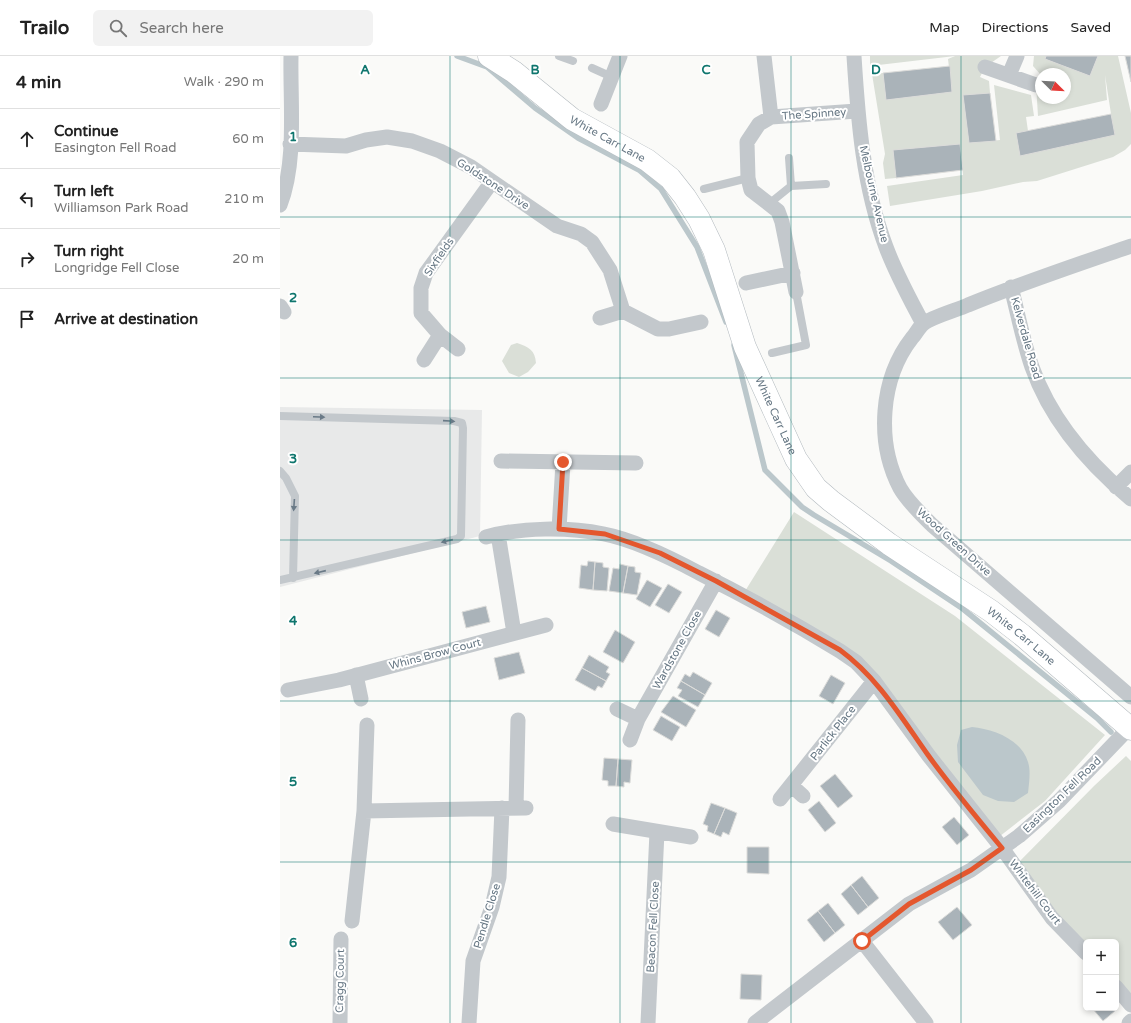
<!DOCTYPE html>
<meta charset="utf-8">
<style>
body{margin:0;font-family:"Varela Round",sans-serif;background:#f2f2f2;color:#222}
.controls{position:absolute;right:12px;bottom:12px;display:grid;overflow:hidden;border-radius:6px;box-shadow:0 2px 6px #0003}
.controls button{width:36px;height:36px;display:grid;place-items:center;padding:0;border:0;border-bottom:1px solid #e0e0e0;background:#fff;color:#222;font:20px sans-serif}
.compass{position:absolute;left:755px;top:12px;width:36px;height:36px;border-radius:50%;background:#fff;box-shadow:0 2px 6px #0003;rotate:114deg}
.stop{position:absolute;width:12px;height:12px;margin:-9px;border:3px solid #e4572e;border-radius:50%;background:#fff}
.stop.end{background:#e4572e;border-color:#fff;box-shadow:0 1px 4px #0008}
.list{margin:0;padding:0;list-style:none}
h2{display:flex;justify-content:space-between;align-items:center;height:52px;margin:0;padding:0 16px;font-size:17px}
h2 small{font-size:13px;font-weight:400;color:#767676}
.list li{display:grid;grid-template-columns:26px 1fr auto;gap:12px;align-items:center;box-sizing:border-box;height:60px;padding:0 16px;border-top:1px solid #e0e0e0}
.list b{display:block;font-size:15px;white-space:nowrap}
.list p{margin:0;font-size:13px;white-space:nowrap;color:#767676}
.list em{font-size:13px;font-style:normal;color:#767676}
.icon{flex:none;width:22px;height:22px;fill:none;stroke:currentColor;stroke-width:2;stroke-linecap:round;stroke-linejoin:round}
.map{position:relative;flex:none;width:851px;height:967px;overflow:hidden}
header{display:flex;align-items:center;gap:24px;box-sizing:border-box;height:56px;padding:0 20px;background:#fff;border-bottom:1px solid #e0e0e0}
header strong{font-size:19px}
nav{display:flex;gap:22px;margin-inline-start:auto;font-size:14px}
.search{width:280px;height:36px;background:#f2f2f2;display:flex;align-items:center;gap:10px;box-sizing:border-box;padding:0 14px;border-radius:6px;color:#767676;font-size:15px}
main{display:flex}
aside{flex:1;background:#fff}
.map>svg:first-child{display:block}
</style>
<header>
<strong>Trailo</strong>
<div class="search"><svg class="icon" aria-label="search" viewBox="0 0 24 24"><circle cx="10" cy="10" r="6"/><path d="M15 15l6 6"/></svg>Search here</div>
<nav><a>Map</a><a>Directions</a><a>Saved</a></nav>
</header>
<main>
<aside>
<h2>4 min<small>Walk · 290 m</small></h2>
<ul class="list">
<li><svg class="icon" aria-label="ahead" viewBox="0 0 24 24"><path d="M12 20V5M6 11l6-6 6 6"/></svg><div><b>Continue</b><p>Easington Fell Road</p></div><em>60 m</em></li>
<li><svg class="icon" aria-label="left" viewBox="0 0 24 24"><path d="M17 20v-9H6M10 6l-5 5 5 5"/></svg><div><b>Turn left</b><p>Williamson Park Road</p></div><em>210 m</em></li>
<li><svg class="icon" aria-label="right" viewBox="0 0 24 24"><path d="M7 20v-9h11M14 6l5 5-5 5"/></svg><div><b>Turn right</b><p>Longridge Fell Close</p></div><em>20 m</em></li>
<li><svg class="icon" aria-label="arrive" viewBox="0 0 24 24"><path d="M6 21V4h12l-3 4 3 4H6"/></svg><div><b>Arrive at destination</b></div></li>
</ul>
</aside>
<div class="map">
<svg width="851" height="967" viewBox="0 0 851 967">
<rect width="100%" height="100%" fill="#fafaf8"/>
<path fill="#e8e9e9" d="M0 351 202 354 200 480 0 531Z"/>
<path fill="#dadfd7" d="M590 0H721L705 11 700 21 709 25 710 37 683 39 689 87 720 84 714 29 751 39 754 60 746 61 748 75 736 77 740 100 831 58 825 19 827 44 758 60 756 29 761 22V42H785V18L761 19 753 10 754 0H766L765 3 810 20 818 0H838L851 57V88L845 94 833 101 757 125 743 126 702 135 610 150 607 130 683 119 680 88 613 94 616 122 605 123 603 107 605 98 592 18 603 17 606 44 672 36 668 3 675 0 590 10Z
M237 287C249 291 255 294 256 307L248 316 239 321 229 317 222 305 231 289Z
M514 456 675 560 825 679 765 745 715 784 594 625 462 540Z
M846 700 851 705V948L836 930V886H806V895L735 810 814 730Z"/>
<path fill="#bbc7cb" d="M692 671C713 673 741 683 748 706 751 715 749 727 748 737L734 746 718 745 703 739 678 706 677 689 681 674Z"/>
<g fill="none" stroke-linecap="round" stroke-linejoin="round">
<path stroke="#bbc7cb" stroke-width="5.5" d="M177 0 207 11 255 52 298 82 359 114 381 133 417 191 446 266
M454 289 485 414 522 451 534 459 611 505 683 553 817 662 831 676"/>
</g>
<path fill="#aab3b9" stroke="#dcdcda" d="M766 0H818L810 20 765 3Z
M845 0H851V26Z
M670 10 672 36 606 44 603 17Z
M710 37 716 85 689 87 683 39Z
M831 58 835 79 740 100 736 77Z
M680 88 683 114 616 122 613 94Z
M308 505 315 506 313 534 299 532 301 509 307 510Z
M315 506 323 507V511L329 512 327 535 313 534Z
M340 508 348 510 343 537 329 535 333 512 339 513Z
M348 510 355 511V516L361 517 357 539 343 537Z
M367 524 382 532 370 551 356 543Z
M388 528 402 536 389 557 375 549Z
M206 550 210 566 186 572 182 556Z
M436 554 450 562 439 581 425 573Z
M335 574 355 586 343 607 323 596Z
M239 596 245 617 219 624 214 602Z
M309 599 329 611 326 616 330 618 326 625 302 612Z
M302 612 326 625 322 632 318 630 315 635 295 624Z
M413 616 432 627 425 639 401 625 405 618 410 621Z
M551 619 565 627 553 648 539 640Z
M401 625 425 639 418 651 398 640 402 634 397 632Z
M393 640 416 654 406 671 381 656Z
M381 660 400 671 392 685 373 674Z
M324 702 338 703 336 730H328V725L322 724Z
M338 703 352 704 350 727 344 726V731L336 730Z
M555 718 573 740 558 752 540 730Z
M539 745 556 767 545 776 528 754Z
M431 747 445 752 434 778 427 775 428 770 423 768Z
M445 752 457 757 449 779 443 776 441 781 434 778Z
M674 761 689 779 677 789 662 771Z
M467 791H489V818L467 817Z
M582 820 599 842 588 851 571 829Z
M571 829 588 851 578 859 561 838Z
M548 847 565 869 555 877 538 855Z
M677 851 692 869 673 884 658 866Z
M538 855 555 877 544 886 527 864Z
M461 918 482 919 481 944 460 943Z
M812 952H833L835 955 823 965Z"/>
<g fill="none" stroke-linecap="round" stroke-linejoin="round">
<g stroke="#b3babf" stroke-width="23">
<g id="secondary">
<path id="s1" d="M209 0 234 16 292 63 367 104 390 122 405 141 419 163 434 194 465 291 516 403 536 432 551 445 609 488 711 555 742 579 851 673"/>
</g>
</g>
<path stroke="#c3c8cc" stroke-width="8" d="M279 0 293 5
M312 12 332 21
M509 102 511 130
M424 133 468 122
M490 147 511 130 546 128
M492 297 526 289 516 236
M0 360 174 365 182 367 183 372 181 480 177 483 0 524
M0 415 6 422 15 440 13 522"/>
<path stroke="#c3c8cc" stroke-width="15" d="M484 0 491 61
M574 0C578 64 583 130 606 191 616 218 630 243 643 268
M705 11 756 29
M729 19 737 0
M321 48 340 0
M10 88 66 90 86 84 107 81 132 85 160 95 191 111 277 170 301 178 312 186 330 214 343 255 378 273H389L421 266
M0 149C17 106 10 46 11 0
M851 190C796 209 742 227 688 249 677 254 652 261 643 268 639 271 636 278 632 282 600 323 596 386 620 432 628 446 641 458 652 469L851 641
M466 227 513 217
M731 231C738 258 743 285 752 311 771 365 808 407 851 443
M516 236 502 166 498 155 471 134 468 122 467 86 479 68 491 61 577 55
M0 250 4 256
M320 262 343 255
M178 293 160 279 141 257V232L146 217 211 127
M144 304 160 279
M221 405 356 407
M836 431 851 416
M279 473 283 407
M218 478 234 577
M206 481C242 471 288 471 324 478 355 484 391 502 419 517 467 541 514 567 560 595L576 606 594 625 649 700 722 792 772 862 806 897
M76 619 81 643
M8 634 59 624 266 569
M337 653 358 663
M350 684 358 663 436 525
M512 730 523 740
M500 743 594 625
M236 752 238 664
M84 755 246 752
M333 768 411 781
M72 865 84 755 87 669
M582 885 646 967
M836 931 851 949
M60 967 61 883
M189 967 193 905 212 851 219 821 222 752
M368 967 377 776
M475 967 629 848 691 814 739 780 779 745 849 672
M849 967 851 965"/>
<use href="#secondary" stroke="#fff" stroke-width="22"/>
</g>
<defs><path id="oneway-solid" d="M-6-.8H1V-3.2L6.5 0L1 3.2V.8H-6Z"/></defs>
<g fill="#6a7a87">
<use href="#oneway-solid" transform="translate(39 361) rotate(2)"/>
<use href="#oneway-solid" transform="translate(169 365) rotate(4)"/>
<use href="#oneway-solid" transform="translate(14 449) rotate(94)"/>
<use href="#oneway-solid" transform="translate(167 485) rotate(167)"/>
<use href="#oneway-solid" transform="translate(40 516) rotate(167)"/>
</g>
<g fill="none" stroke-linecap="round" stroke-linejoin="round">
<path stroke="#e4572e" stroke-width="5" d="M283 406 279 473 325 478 380 497 436 525 560 594C598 622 621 661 648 699 671 731 697 762 722 792L691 814 629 848 582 885"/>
</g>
<path fill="none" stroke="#0f766e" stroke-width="1" stroke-opacity="0.55" d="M170 0V967M340 0V967M511 0V967M681 0V967M0 161H851M0 322H851M0 484H851M0 645H851M0 806H851"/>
<g text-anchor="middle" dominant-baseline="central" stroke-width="4" stroke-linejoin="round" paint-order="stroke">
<g font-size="11" fill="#657683" stroke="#fff">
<text transform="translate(534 58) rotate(-4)">The Spinney</text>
<text stroke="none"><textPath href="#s1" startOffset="145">White Carr Lane</textPath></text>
<text transform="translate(213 128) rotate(33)">Goldstone Drive</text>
<text transform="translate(594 138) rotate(77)">Melbourne Avenue</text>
<text transform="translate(159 201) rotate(-56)">Sixfields</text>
<text transform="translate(746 282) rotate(74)">Kelverdale Road</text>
<text stroke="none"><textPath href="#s1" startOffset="481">White Carr Lane</textPath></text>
<text transform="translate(674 486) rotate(42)">Wood Green Drive</text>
<text stroke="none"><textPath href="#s1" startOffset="817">White Carr Lane</textPath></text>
<text transform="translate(397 594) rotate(-61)">Wardstone Close</text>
<text transform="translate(155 598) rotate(-15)">Whins Brow Court</text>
<text transform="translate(553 677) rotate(-52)">Parlick Place</text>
<text transform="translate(782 739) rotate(-44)">Easington Fell Road</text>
<text transform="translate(755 836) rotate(53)">Whitehill Court</text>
<text transform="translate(207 860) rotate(-73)">Pendle Close</text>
<text transform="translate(373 871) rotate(-87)">Beacon Fell Close</text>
<text transform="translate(60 925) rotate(-89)">Cragg Court</text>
</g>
</g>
<g font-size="13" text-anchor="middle" font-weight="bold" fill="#0f766e" stroke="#fff" stroke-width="4" stroke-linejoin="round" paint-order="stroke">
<text x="85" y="18">A</text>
<text x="255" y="18">B</text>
<text x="426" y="18">C</text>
<text x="596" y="18">D</text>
<text x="13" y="85">1</text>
<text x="13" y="246">2</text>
<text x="13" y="407">3</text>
<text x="13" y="569">4</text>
<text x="13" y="730">5</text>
<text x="13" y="891">6</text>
</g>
</svg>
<div class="controls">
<button>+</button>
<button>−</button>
</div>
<svg class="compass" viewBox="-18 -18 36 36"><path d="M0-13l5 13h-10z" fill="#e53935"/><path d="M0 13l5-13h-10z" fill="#767676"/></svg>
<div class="stop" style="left:582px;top:885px"></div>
<div class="stop end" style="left:283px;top:406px"></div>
</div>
</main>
